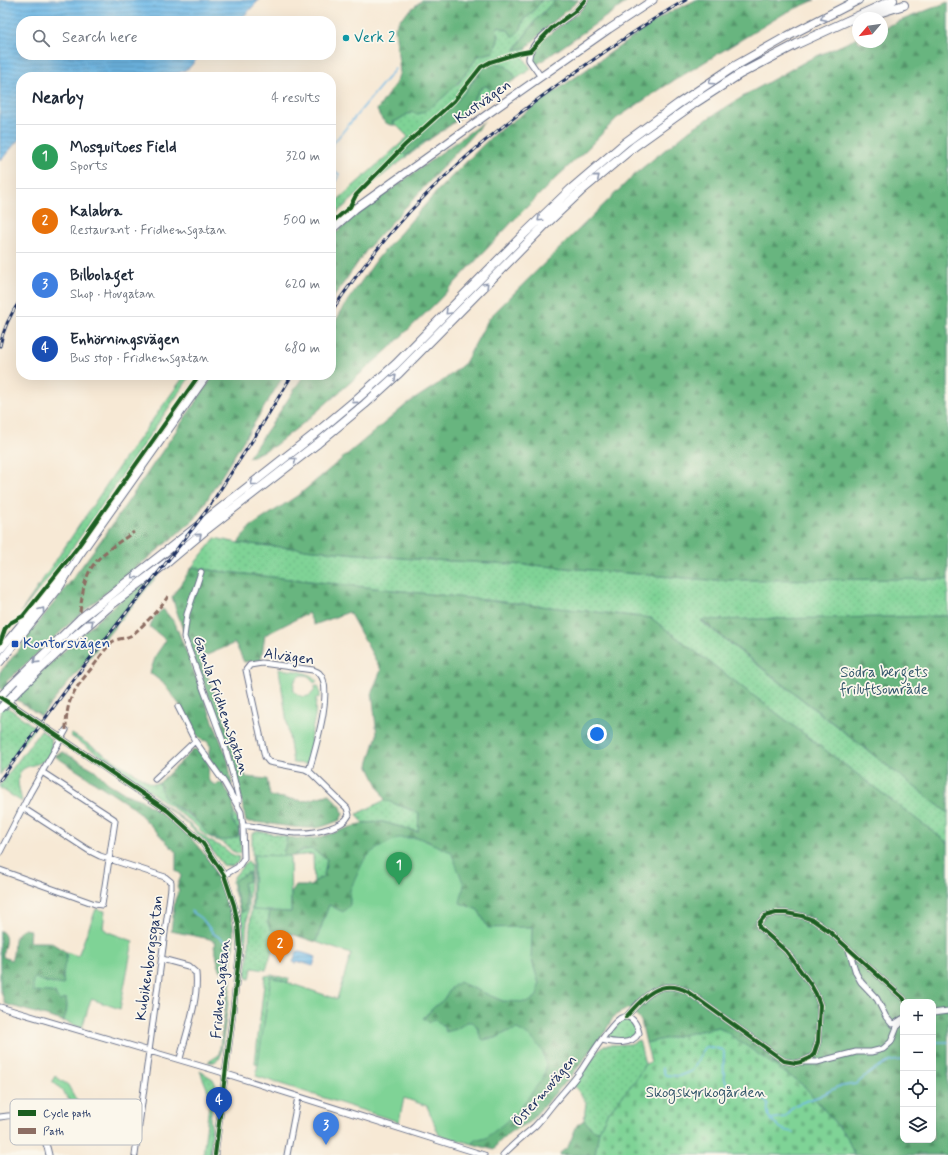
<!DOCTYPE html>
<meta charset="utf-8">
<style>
body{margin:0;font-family:Mynerve,sans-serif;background:#f2f2f3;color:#1f2937}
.controls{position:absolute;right:12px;bottom:12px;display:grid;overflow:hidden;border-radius:8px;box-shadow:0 4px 16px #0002}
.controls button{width:36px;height:36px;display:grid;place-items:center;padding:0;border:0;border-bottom:1px solid #e0e1e3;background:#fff;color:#1f2937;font:20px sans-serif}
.compass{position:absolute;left:852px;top:12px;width:36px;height:36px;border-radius:50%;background:#fff;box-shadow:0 4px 16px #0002;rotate:241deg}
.you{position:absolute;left:597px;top:734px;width:14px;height:14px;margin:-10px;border:3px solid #fff;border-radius:50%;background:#1a73e8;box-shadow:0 0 0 6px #1a73e833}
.badge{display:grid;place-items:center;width:26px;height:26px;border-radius:50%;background:#b5179e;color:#fff;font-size:13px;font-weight:700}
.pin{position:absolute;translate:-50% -33px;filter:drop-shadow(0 1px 2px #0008)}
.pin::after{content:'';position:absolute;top:21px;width:14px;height:12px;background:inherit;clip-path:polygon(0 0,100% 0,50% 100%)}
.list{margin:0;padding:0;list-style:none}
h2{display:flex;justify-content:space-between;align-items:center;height:52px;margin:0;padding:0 16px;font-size:17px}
h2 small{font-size:13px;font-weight:400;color:#747a83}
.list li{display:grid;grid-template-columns:26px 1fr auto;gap:12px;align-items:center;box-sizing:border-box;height:64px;padding:0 16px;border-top:1px solid #e0e1e3}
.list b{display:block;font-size:15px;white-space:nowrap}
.list p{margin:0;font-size:13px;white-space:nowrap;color:#747a83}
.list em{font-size:13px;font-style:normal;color:#747a83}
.icon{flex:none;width:22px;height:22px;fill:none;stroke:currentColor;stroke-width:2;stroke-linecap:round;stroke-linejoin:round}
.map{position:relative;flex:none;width:948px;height:1155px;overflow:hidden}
.search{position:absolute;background:#fff;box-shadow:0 4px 16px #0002;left:16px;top:16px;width:320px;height:44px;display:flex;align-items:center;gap:10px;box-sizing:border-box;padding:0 14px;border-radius:16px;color:#747a83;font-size:15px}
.panel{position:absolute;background:#fff;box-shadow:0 4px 16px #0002;left:16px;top:72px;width:320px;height:308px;border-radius:16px}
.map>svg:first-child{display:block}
</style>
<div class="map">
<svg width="948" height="1155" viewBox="0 0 948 1155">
<defs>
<pattern id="grass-dots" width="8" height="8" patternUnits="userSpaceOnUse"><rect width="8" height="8" fill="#7fd396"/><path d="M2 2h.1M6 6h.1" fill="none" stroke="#6db584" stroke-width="1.8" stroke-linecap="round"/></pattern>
<pattern id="forest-firs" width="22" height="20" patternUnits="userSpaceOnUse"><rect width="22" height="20" fill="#67b57f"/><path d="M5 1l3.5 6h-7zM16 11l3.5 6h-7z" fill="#54946b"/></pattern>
<pattern id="cemetery-stones" width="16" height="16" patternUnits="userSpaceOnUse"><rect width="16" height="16" fill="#7fd396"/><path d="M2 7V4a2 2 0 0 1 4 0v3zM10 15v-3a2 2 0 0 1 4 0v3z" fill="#6db584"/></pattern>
<pattern id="water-rules" width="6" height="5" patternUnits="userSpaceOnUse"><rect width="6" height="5" fill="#71bbe9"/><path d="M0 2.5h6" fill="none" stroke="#5c98c0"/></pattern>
</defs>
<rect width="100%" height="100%" fill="#fbf7ec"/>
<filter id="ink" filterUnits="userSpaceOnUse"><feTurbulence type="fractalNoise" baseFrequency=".025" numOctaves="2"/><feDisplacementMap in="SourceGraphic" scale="8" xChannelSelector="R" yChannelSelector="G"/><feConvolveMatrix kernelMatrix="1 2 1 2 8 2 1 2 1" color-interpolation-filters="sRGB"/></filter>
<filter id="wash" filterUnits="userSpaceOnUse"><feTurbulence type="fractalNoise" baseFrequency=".012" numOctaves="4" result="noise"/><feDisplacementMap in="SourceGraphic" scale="16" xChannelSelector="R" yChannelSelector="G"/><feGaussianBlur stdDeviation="0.9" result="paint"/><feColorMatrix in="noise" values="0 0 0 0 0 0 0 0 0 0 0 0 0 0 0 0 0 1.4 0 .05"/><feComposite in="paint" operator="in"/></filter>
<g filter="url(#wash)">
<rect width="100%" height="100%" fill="#f7e9d5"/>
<path fill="url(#grass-dots)" stroke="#4d817a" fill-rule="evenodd" d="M542 0H555L535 21 515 49 527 47 524 58 531 69 516 79C511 69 505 65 494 62L476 75 464 93 447 111 419 135 403 153C416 150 418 143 430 139L356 196 331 218V206L408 137 393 122C399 121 405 114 413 112L458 84 478 56 494 52 499 36 495 29 499 27 508 30 512 36 521 29 524 19 530 15Z
M485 86 488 87 493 93 449 126 466 111 480 89Z
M185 375H191L74 546 21 612 122 462Z
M215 538 238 543 413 559 531 565 709 580 948 579V616L701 621 948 813V843L651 618 217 571 192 567Z
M0 702 35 727 0 775V718L1 717Z
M41 730 51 739C56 776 19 755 18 780 18 787 21 795 22 802L0 788V785Z
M72 734 152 784 159 783C164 809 184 807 199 824H236L232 821V818L234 813 239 823 240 829 241 853 240 854 232 851 225 844 205 835 192 822 101 756 72 737 70 736Z
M97 757 183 819 208 840 224 848 231 854 239 857 238 862 232 866 223 865 206 842 183 820Z
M385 800 419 813V832L383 822 363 823 357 814Z
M258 831 287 837 283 856 254 855 253 910 270 911 268 923 270 928 278 932 266 970 252 968 250 979 246 978C251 930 253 883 252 834Z
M312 849 327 859 324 876 314 882 313 854 293 856 302 850Z
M247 861H248L251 866 246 937 242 976H240C243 954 245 934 240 912 238 902 233 892 232 882L234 877ZM249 873 247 881 243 883 247 897 245 911 241 912 234 886Z
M272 975 289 979 288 982 271 977 258 1064 255 1063 265 976Z
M227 978 231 979V982L220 1058 214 1062H208L219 1055 229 982Z
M624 1020H628L634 1026 636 1030C630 1043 620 1039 609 1037V1035L619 1023Z
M639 1040 645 1064 635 1081 607 1114 599 1131 593 1130 584 1120 586 1102 573 1084 599 1050 604 1045 630 1044Z
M200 1071 213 1079 216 1085 210 1119 212 1131 210 1155H203L210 1096Z"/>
<path fill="url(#forest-firs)" stroke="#41726e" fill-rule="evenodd" d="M422 0H542L530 15 524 19 521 29 514 36H512L508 30 499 27 496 29 499 36 494 52 478 56C465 75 452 92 432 106 427 110 422 114 416 114L413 112C405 114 399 121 393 122L396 125C385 126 381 119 377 110L395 84 400 73 395 27 401 18Z
M555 0H579L551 24 527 47 515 50 535 21Z
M589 0H630L536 65C533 63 531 59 532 54 538 40 566 22 579 12 582 9 585 4 589 0Z
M696 0H815L785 13 665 86 617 118 588 148 558 176 513 221 436 303 384 353 306 421 274 446 248 458 275 419 304 375H331V329L348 300 378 258 440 188 494 134 666 14Z
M948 2V579L709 580 531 565 413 559 238 543 250 527 300 494 407 404 444 380 465 363 489 318 636 173 691 129 749 93 808 60 858 38V42H882V28Z
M494 62C505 65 511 68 516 79L493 93 488 87 485 86 480 89 466 111 449 126 430 139 424 141 406 156 403 153 419 135 447 111 464 93 485 66Z
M485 121 368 248 331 301V237L357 214Z
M214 375H284L195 519 78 616 6 682 19 692 112 607 162 570 41 716 0 688V672L22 646 24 640 62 593 110 528Z
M192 567 217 571 651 618 948 843V1155H854L847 1137 804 1086 719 1027 646 1043 641 1021 629 1008 614 1016 603 1035 571 1076 529 1122 510 1132 497 1144 494 1150 473 1144 475 1139H482L507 1032 496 1038 483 1040 480 1037 477 1026 467 1022 457 1029 446 1032 435 1020 429 1022 423 1019 434 1007 443 1000 450 989 459 982 503 1001 539 984 531 958 532 927 488 928 478 910 460 903 432 843 419 838H406L350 890V905L343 913 329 905 316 942 285 932H278L270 929 268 923 270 911 291 912V893L296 886H311L314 882 324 876 327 859 312 849 302 850 293 856H283L287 837 303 839 318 838 363 823 383 822 418 832 419 813 385 800 368 765 377 735 372 692 381 670 349 612 314 625 308 613 265 635 261 660 244 662 235 643 200 658 204 672 210 680 246 777 267 779 270 796 304 801 329 794 341 807 343 814 340 820C332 823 324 827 316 828 293 829 270 822 246 822L233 759 183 630 172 597ZM903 1002H933V1140H903Z
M163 609 175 623 228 760 232 785 228 786 209 757V751L211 747 207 741 202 740 194 732 179 704 163 683 150 673 156 655 166 640 150 627 154 617Z
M948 616V813L701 620Z
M194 749C201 751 209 761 209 768 208 773 208 776 209 781L215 785 222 782 233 801 234 813 232 818V821L239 831 238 836C231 840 223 842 215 838 206 835 201 825 195 819 180 804 164 809 159 783Z
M63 752 95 770 108 783 126 794 140 799 170 820 189 836 201 850 210 862 227 898 233 925 234 938 230 974 226 976C215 967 219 959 214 947L216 943 210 939 171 931 175 900 179 890 177 887 181 876 180 873 176 871V852L134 808 55 756 59 753Z
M249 872V881L243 883C245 893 247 900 245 911L241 912C240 906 232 885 235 880 238 877 245 875 249 872Z
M24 929 30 930 29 941 31 942H50L66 952C68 962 60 973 64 983L63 985 45 982 35 978 33 987 38 992C50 991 54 991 60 1001L66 998C67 1007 67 1014 63 1021L5 1004 0 988V930C11 939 2 946 3 957L11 960C17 949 8 937 24 929Z
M584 1120 593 1130 599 1131 595 1155H560V1153L568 1147 577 1125Z"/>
<path fill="url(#cemetery-stones)" stroke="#4d817a" d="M719 1027 804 1086 847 1137 854 1155H595L599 1131 607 1114 635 1081 645 1064 651 1062 646 1043Z"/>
<path fill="#7fd396" stroke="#4d817a" d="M279 669C292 671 309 670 317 681L314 683C307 668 291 676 294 691 301 700 314 698 315 686H318C320 689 320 693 320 697L316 698 315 716 310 740 313 741 309 762 307 764 293 763Z
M397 838H419L451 852 464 885 460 903 478 910 488 928 532 927 531 958 539 984 537 996 529 1002 503 1001 459 982 450 989 443 1000 434 1007 423 1018 429 1022 435 1019 438 1023 443 1025 446 1032 457 1029 467 1022H473C479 1028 478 1035 483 1040L496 1038 507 1032 517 1029C533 1037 549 1052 545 1072 544 1079 516 1113 510 1118 503 1125 494 1131 486 1138L482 1139H475L473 1144 439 1135 427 1106 404 1098 399 1122 256 1076 271 977 337 999 351 954 316 942 329 905 343 912 350 905V890L364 860 373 851Z
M254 855 290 856 291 912 253 910Z
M96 909 105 911 103 928 108 932 133 941 120 1009 91 999 82 1028 63 1021C67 1014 68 1007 66 998L60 1001 57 998 55 993 50 992 33 991V980L35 978 45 982 63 985 64 983C62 977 64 963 67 958L66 952 78 956Z
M55 1076 68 1085 78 1103 73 1105 59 1087 52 1081Z"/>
<path fill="url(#water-rules)" stroke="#4675a4" d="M0 0H259L239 21H21V55H200L189 68 170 77H21V137L0 161Z
M297 951 316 957 313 966 297 961 296 963 293 962Z"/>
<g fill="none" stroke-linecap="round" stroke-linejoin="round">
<path stroke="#71bbe9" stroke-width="1.5" d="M331 146 395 69
M331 168 339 174 338 178 331 186
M191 911 203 920 214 934 228 943 225 958 230 963
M933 1042H948
M662 1068 665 1075 679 1076 692 1071 704 1048 711 1047 723 1050 724 1052C724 1068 720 1084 736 1093 738 1094 740 1093 742 1094 745 1095 748 1098 751 1099 753 1098 754 1096 756 1096 761 1095 767 1101 768 1105 768 1107 767 1110 768 1112 769 1123 783 1131 793 1132
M771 1119 785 1117 789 1111 795 1105 820 1096 837 1087 856 1084 871 1072 887 1063 892 1061 903 1060"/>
</g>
</g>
<g filter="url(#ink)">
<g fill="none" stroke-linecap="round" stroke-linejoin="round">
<g stroke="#687088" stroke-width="7">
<path id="minor" d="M541 77 529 60C527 42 559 24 572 14 577 10 581 5 585 0
M201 572 187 614 184 637 224 744 233 775 239 800
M5 700 168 811 202 842 224 875 234 905 238 924 240 948 231 1028 215 1155
M178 707 195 741 224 782 241 812 243 826 244 858 238 867 224 875
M155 779 195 741
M23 808 88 850 100 856 165 877 171 882V888L135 1155
M243 826H250C279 831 301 838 330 828 338 825 345 823 349 815L347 808 309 771C314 752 335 687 319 673 317 671 315 671 313 670L262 663 250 665 246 670 265 757 269 762 305 769 309 771
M0 852 30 793 66 730
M0 870 95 904 102 905 115 821 114 819 42 772
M849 950 856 973 861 982 877 999 886 1017 892 1024 896 1023 902 1019
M162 959 188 966 196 973C199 1000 186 1033 180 1059
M0 1007 214 1070 484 1155
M933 1013 948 1011
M626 1017C643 997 661 977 688 992L784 1061 796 1063 801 1062 810 1058 814 1054 818 1042 820 1005 816 994 811 985 786 951 759 927V923L765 916 776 913H786L802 916 813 920 830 932 904 999 905 1002
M804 1062H817L856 1052H871L883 1049 891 1042 897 1027 903 1021
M0 1117C6 1116 13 1115 19 1116 37 1119 46 1140 49 1155
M287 1155 298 1097
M503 1155C513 1144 524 1136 535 1126 542 1119 548 1110 555 1102 564 1091 574 1081 582 1069 589 1058 611 1023 621 1018 632 1013 637 1025 639 1033 631 1046 615 1043 602 1040"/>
</g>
<g stroke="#687088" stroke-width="9">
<path id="major" d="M331 230 355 209 489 113 609 29 653 0
M0 650 65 572
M0 662 59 588 78 557 207 375"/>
</g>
<g stroke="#687088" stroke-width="10">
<path id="highway" d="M869 16 904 5
M21 687 75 636 111 605 169 561 207 529 318 443 365 404 399 373 545 225 581 191 635 146 695 103 740 74 797 44 893 0
M0 697 80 619 315 434 358 398 396 364 522 236 571 189 626 142 678 104 735 66 788 36 858 0"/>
</g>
<use href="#minor" stroke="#fff" stroke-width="5"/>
<use href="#major" stroke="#fff" stroke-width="7"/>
<use href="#highway" stroke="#fff" stroke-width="8"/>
<g stroke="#1b2f5e" stroke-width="3">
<path id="rail" d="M331 312C366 260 407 210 454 168 493 132 536 100 580 69 615 45 649 20 686 0
M0 346C3 329 11 313 21 299
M0 780 80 671 173 554 207 510 254 438 292 375"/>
</g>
<use href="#rail" stroke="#fbf7ec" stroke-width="1.5" stroke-dasharray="4.5" stroke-linecap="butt"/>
<g stroke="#687088" stroke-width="10" stroke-linecap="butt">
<path id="highway-bridge" d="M0 709 21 687"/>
</g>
<use href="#highway-bridge" stroke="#fff" stroke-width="8"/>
<path stroke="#8d6e63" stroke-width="3" stroke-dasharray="6 3" stroke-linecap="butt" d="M80 612C82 596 84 577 94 564 104 551 121 541 134 532
M66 730C66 697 75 689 95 664 100 657 106 648 112 642 118 638 124 639 130 636 138 632 164 604 168 596"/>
<g stroke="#fbf7ec" stroke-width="6">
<path id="cycleway" d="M331 223 350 207 356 195 405 145 454 101 481 67 490 62 519 53 530 51 552 28 574 12 585 0
M0 643 5 629 10 623 23 616 77 548 199 375
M0 697 168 811 202 842 224 875 234 905 238 924 240 948 231 1028 215 1155
M626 1017C643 997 661 977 688 992L784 1061 796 1063 801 1062 810 1058 814 1054 818 1042 820 1005 816 994 811 985 786 951 759 927V923L765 916 776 913H786L802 916 813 920 830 932 904 999 905 1002"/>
</g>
<use href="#cycleway" stroke="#1b5e20" stroke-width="4"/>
</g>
<defs><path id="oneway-chevron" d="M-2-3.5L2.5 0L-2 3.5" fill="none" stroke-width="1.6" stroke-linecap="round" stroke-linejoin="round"/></defs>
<g stroke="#8d97ae">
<use href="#oneway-chevron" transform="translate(823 18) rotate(153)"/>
<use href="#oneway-chevron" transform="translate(711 82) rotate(146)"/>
<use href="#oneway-chevron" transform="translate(597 177) rotate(-40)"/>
<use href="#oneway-chevron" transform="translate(540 219) rotate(137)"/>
<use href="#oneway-chevron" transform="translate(486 285) rotate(-45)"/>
<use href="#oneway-chevron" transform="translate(448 312) rotate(134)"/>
<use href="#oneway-chevron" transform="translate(394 377) rotate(-42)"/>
<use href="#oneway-chevron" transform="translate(354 401) rotate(139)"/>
<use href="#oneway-chevron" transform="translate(294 460) rotate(-37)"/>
<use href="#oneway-chevron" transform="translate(253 483) rotate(142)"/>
<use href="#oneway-chevron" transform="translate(199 536) rotate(-40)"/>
<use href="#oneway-chevron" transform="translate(134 576) rotate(141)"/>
<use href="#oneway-chevron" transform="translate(42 610) rotate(-53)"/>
<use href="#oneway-chevron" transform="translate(91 622) rotate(-40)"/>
<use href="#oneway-chevron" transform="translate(36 661) rotate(136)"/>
</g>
</g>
<circle fill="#0f9aa8" stroke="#fbf7ec" stroke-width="1.5" cx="346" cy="38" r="4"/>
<rect fill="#1a4fb4" stroke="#fbf7ec" stroke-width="1.5" x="11" y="640" width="8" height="8" rx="2"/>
<g text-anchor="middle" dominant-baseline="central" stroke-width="3.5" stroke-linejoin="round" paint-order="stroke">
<g font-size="15" fill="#0d838f" stroke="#fbf7ec" text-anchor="start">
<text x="354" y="38">Verk 2</text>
</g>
<g font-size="15" fill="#1b2f5e" stroke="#fbf7ec">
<text transform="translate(483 102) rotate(-35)">Kustvägen</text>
<text transform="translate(289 657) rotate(8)">Alvägen</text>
<text transform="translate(221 705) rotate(71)">Gamla Fridhemsgatan</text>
<text transform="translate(150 958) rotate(-82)">Kubikenborgsgatan</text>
<text transform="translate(221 989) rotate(-85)">Fridhemsgatan</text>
<text transform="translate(545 1091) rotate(-49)">Östermovägen</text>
</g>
<g font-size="15" fill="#164399" stroke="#fbf7ec" text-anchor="start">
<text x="23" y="644">Kontorsvägen</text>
</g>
<g font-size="15" fill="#34586c" stroke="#fbf7ec">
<text x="884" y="673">Södra bergets<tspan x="884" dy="17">friluftsområde</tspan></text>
<text x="706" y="1093">Skogskyrkogården</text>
</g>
</g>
<rect x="10" y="1099" width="132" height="46" rx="6" fill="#fbf7ec" stroke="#b8bbc1" stroke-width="1"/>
<rect x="18" y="1110" width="18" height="6" fill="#1b5e20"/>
<rect x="18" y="1128" width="18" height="6" fill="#8d6e63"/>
<g font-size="11" fill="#1b2f5e">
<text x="43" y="1117">Cycle path</text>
<text x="43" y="1135">Path</text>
</g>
</svg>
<div class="controls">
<button>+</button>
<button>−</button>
<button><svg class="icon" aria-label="locate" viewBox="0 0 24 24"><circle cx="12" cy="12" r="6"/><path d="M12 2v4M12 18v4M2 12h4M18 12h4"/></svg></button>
<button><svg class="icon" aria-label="layers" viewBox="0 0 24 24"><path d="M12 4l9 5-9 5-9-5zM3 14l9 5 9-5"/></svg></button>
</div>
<svg class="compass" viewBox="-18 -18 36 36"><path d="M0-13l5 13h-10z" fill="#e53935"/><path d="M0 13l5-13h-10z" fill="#747a83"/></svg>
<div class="you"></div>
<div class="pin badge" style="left:399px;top:885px;background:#2e9e5b">1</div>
<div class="pin badge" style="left:280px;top:963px;background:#e8710a">2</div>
<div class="pin badge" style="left:326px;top:1145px;background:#3f7fe0">3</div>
<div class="pin badge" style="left:219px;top:1120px;background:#1a4fb4">4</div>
<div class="search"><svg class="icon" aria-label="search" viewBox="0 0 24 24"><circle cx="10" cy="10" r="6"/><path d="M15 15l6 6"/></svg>Search here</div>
<section class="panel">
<h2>Nearby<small>4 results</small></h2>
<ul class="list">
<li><span class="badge" style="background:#2e9e5b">1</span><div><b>Mosquitoes Field</b><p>Sports</p></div><em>320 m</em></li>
<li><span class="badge" style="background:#e8710a">2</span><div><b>Kalabra</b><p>Restaurant · Fridhemsgatan</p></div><em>500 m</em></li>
<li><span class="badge" style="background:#3f7fe0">3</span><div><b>Bilbolaget</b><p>Shop · Hovgatan</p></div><em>620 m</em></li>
<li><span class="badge" style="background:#1a4fb4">4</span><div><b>Enhörningsvägen</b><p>Bus stop · Fridhemsgatan</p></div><em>680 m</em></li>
</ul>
</section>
</div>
